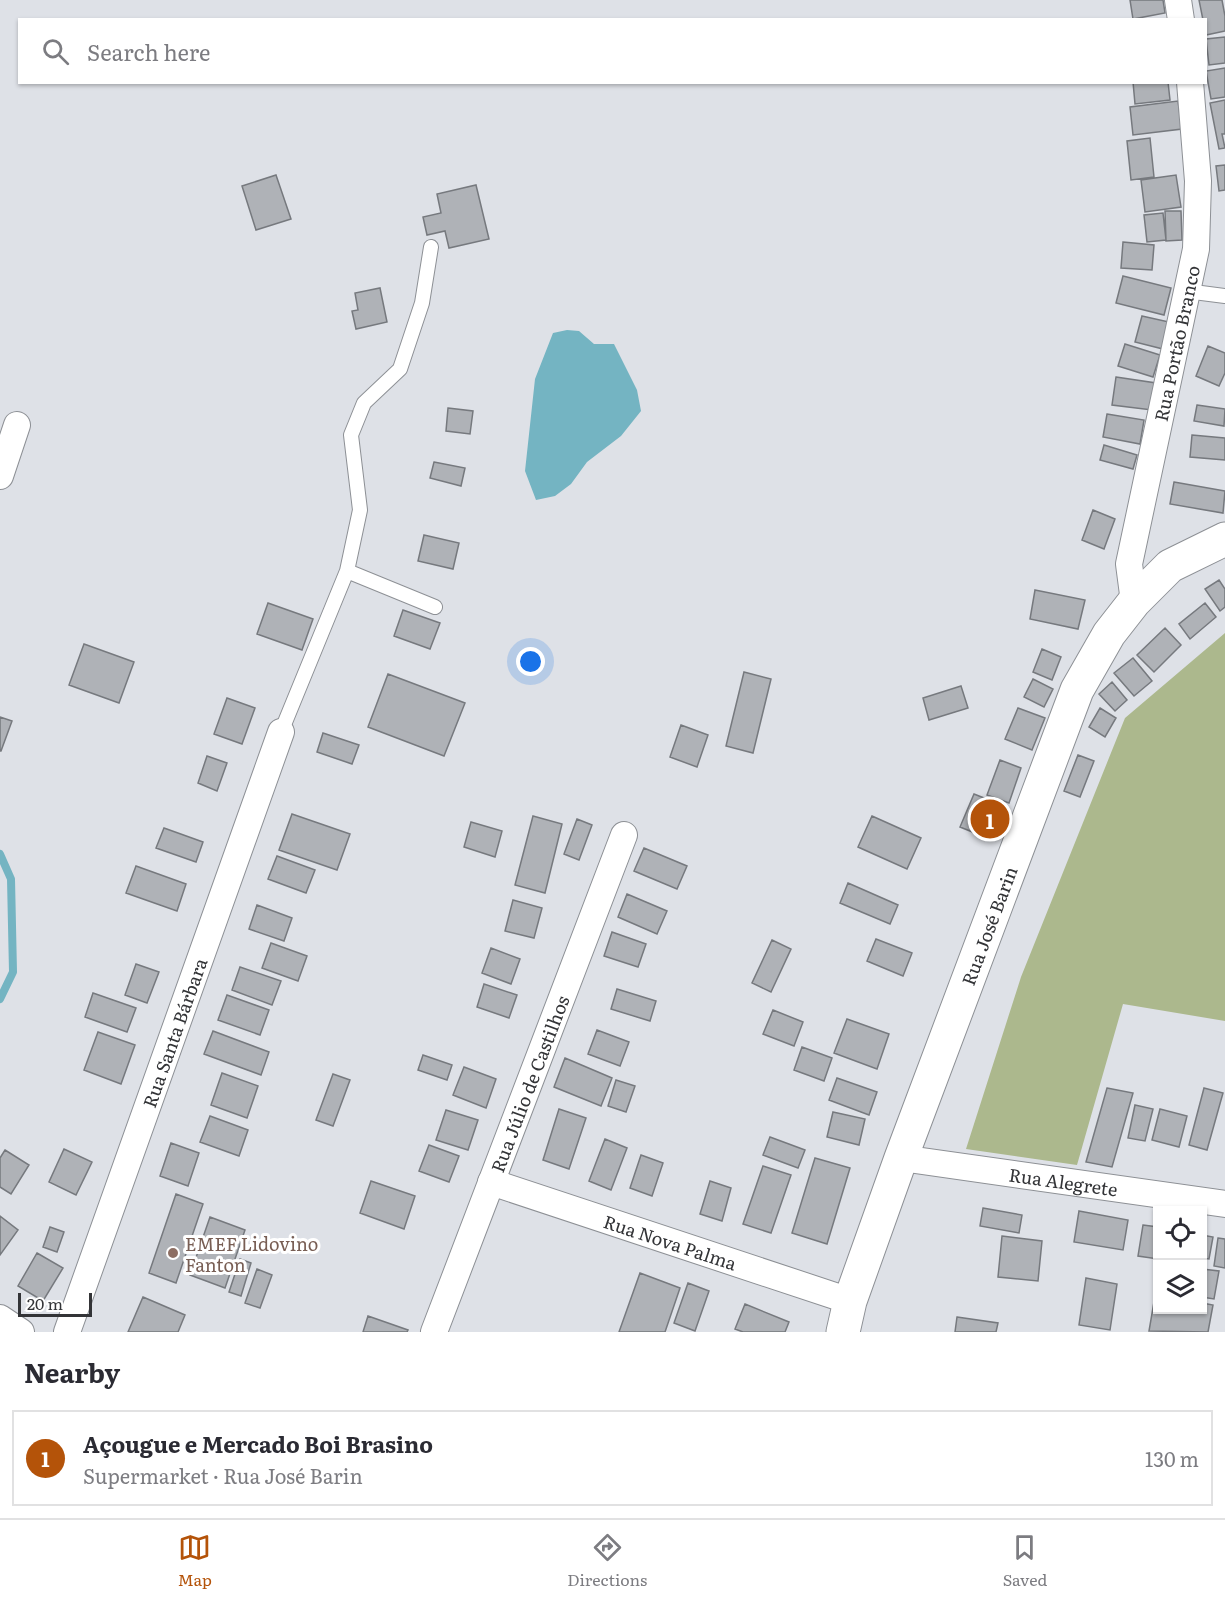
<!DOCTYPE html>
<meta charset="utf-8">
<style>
body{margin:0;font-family:Literata,serif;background:#f7f7f7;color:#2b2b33}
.controls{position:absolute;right:18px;bottom:18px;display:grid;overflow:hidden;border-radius:0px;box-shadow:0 2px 4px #0004}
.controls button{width:54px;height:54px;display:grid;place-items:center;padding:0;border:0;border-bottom:2px solid #e1e1e2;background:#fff;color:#2b2b33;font:30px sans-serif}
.scale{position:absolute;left:18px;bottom:15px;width:74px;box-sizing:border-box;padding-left:6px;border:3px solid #333437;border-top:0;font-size:16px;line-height:21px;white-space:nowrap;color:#333437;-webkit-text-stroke:4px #fff;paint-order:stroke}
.you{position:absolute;left:531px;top:662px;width:21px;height:21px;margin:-15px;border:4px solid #fff;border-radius:50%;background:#1a73e8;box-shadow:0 0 0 9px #1a73e833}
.badge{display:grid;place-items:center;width:39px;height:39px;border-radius:50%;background:#b45309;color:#fff;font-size:20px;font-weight:700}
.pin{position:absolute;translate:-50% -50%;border:3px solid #fff;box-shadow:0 2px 6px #0006}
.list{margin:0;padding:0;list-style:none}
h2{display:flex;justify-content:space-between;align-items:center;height:78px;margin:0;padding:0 24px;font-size:26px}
h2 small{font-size:20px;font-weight:400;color:#7c7c81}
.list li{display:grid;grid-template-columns:39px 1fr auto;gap:18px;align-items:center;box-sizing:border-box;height:96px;margin:0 12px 12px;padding:0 12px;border:2px solid #e1e1e2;border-radius:0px}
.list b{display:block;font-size:22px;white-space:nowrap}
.list p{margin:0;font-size:20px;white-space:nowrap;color:#7c7c81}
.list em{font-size:20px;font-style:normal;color:#7c7c81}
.icon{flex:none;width:33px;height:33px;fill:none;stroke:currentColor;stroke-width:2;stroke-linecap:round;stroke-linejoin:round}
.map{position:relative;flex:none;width:1225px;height:1332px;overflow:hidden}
.search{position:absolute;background:#fff;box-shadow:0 2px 4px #0004;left:18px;right:18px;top:18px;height:66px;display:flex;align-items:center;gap:15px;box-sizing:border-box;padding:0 21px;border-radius:0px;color:#7c7c81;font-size:22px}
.sheet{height:186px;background:#fff}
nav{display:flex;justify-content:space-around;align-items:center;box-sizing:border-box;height:84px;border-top:2px solid #e1e1e2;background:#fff;font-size:16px;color:#7c7c81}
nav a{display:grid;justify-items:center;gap:3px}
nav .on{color:#b45309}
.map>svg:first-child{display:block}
</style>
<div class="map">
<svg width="1225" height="1332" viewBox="0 0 1225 1332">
<rect width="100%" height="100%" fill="#dee1e7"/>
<path fill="#acb88d" d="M1225 633V1021L1123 1004 1077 1165 966 1149 1021 977 1125 718Z"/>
<path fill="#74b4c2" d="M567 330 579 331 594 344H614L637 390 641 411 621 436 587 462 571 484 555 496 536 500 525 471 535 379 553 333Z"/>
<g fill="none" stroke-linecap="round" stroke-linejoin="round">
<path stroke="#74b4c2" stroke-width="8" d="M0 854 11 879 13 972 0 999"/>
</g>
<path fill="#afb2b7" stroke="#76797e" stroke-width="1.5" d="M1130 0H1163L1165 13 1133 19Z
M1199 0H1222L1225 16V31L1206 35V20H1203Z
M1225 37V63L1209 65 1206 39Z
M1225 68V97L1211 99 1206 71Z
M1133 82H1168L1170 100 1135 104Z
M1225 100V134H1222L1225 148 1219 149 1210 103Z
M1178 101 1182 129 1133 135 1130 107Z
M1150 138 1154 177 1131 180 1127 141Z
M1225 165V190L1219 191 1216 166Z
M276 175 291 219 256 230 242 186Z
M1176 175 1181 207 1145 212 1141 180Z
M476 185 489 239 449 248 445 231 427 235 423 217 441 213 437 194Z
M1165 211H1181L1182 240 1166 241Z
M1163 213 1166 240 1147 242 1144 215Z
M1123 242 1154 245 1152 270 1121 268Z
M1123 276 1171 288 1164 315 1116 303Z
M380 288 387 322 356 329 352 311 358 310 355 293Z
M1142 316 1169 322 1163 349 1135 342Z
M1125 344 1160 355 1153 377 1118 366Z
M1208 346 1225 353V373L1219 386 1196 376Z
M1116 377 1156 383 1152 410 1112 405Z
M1197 405 1225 409 1224 426 1194 421Z
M448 408 473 411 470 434 446 431Z
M1107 414 1144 420 1140 444 1103 437Z
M1192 435 1225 438V460L1190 457Z
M1104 445 1137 455 1133 469 1100 460Z
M434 462 465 468 461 486 430 478Z
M1174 482 1225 491 1223 513 1170 504Z
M1093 510 1115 519 1104 549 1082 540Z
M424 535 459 543 453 569 418 561Z
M1219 580 1225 589V607L1220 611 1205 589Z
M1035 590 1085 600 1078 629 1030 619Z
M268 603 313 619 302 650 257 634Z
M1205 603 1216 617 1190 639 1179 624Z
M403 610 440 623 430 649 394 636Z
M1165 628 1181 645 1154 672 1137 655Z
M84 644 134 662 119 703 69 685Z
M1042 649 1061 657 1052 680 1033 672Z
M1133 658 1152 681 1134 696 1114 673Z
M744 672 771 679 753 753 726 746Z
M388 674 465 703 444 756 368 727Z
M1033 679 1053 689 1044 707 1024 697Z
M1112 682 1127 700 1115 711 1099 694Z
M961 686 968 708 929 720 923 698Z
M227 698 255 708 242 744 214 734Z
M1018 708 1045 718 1032 750 1005 739Z
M1100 708 1116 718 1105 737 1089 727Z
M0 717 12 721 1 751H0Z
M681 725 708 735 697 767 670 757Z
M323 733 359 745 352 764 317 752Z
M1078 755 1094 761 1080 797 1064 791Z
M207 756 227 763 217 791 198 783Z
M1000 760 1021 768 1009 803 987 795Z
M974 794 1004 806 990 839 960 827Z
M292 814 350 834 337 870 279 850Z
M533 816 562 824 545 893 515 885Z
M872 816 921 838 907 869 858 847Z
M577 819 592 825 579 860 564 854Z
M471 822 502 831 495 857 464 847Z
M164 828 203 842 196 862 156 848Z
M644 848 687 866 677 889 634 871Z
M277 856 315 870 306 893 268 879Z
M136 866 186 884 177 911 126 893Z
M848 883 898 905 890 924 840 903Z
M627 894 667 911 657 934 618 917Z
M513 900 542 908 534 938 505 931Z
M257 905 292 918 284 941 249 929Z
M612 932 646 944 638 967 604 956Z
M876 939 912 953 903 976 867 961Z
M772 940 791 949 771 992 752 983Z
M271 943 307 956 298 981 262 968Z
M491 948 520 959 511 984 482 973Z
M136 964 159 972 147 1003 125 995Z
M240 967 281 981 272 1005 232 990Z
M484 984 517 995 509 1018 477 1007Z
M617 989 656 1001 650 1021 611 1009Z
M93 993 136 1008 127 1032 85 1017Z
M227 995 269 1010 260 1035 218 1020Z
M773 1010 803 1022 794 1046 763 1034Z
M847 1019 889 1034 877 1069 834 1053Z
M597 1030 629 1042 620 1066 588 1054Z
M213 1031 269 1052 261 1075 204 1054Z
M98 1032 135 1045 121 1084 84 1070Z
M802 1047 832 1058 824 1081 794 1070Z
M423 1055 452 1065 447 1080 418 1070Z
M565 1058 612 1078 601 1106 554 1087Z
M464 1067 496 1079 486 1108 453 1095Z
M222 1073 258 1086 247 1118 211 1105Z
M333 1074 350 1080 333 1126 316 1120Z
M837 1078 877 1092 869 1115 829 1100Z
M616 1080 635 1086 626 1112 608 1106Z
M1107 1088 1133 1093 1112 1167 1086 1162Z
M1204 1088 1223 1093 1207 1150 1189 1145Z
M1135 1105 1153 1109 1145 1141 1128 1138Z
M559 1109 586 1118 569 1169 543 1160Z
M1160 1109 1187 1116 1179 1147 1152 1140Z
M446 1110 478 1120 468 1150 436 1140Z
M833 1112 865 1119 859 1145 827 1137Z
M210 1116 248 1130 239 1156 200 1142Z
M770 1137 805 1150 798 1168 763 1155Z
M605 1139 627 1148 611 1190 589 1181Z
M171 1143 199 1153 188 1186 160 1176Z
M429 1145 459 1156 449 1182 419 1171Z
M64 1149 92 1162 76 1195 49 1182Z
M5 1150 29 1165 11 1194 0 1187V1158Z
M641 1155 663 1163 652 1196 630 1188Z
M815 1158 850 1168 827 1244 792 1233Z
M763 1166 791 1175 771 1233 743 1224Z
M371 1181 415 1196 404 1229 360 1213Z
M710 1181 731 1188 722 1221 700 1214Z
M176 1194 203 1204 176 1283 149 1273Z
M983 1208 1022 1215 1019 1233 980 1226Z
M1079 1211 1128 1220 1123 1250 1074 1242Z
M0 1216 18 1230 0 1255Z
M210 1217 245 1230 225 1288 190 1275Z
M1143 1225 1158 1227V1259L1138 1256Z
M50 1227 64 1232 57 1252 43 1247Z
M1202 1235 1213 1237 1209 1259 1202 1258Z
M1002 1236 1042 1241 1038 1281 998 1277Z
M1218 1238 1225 1239V1268L1214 1266Z
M37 1253 63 1268 43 1301 18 1286Z
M240 1259 251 1263 241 1296 229 1292Z
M257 1269 272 1275 260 1308 245 1303Z
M1202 1269 1219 1271 1214 1299 1202 1297Z
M640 1273 680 1288 665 1332H619Z
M1086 1278 1117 1284 1110 1330 1079 1325Z
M688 1283 709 1291 695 1331 674 1323Z
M1155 1296H1158V1310H1202V1303L1213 1305 1208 1332 1149 1331Z
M143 1297 185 1315 178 1332H128Z
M745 1304 789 1322 785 1332H743L735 1329Z
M368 1316 408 1330 407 1332H363Z
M957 1317 998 1323 996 1332H955Z"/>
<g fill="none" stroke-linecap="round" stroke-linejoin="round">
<g stroke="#8d9095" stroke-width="16">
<path id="service" d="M1186 291 1225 296
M347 571 435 607
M281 732 347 571 360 510 351 435 364 403 400 369 422 303 431 247"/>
</g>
<g stroke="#8d9095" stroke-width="28">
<g id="minor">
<path d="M1178 0 1181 20"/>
<path d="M0 476 17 425"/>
<path id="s1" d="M1134 602 1129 564 1196 249 1198 181 1190 82"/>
<path id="s2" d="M901 1158 1225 1204"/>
<path id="s3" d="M491 1182 850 1301"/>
<path d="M0 1318 21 1332"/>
<path id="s4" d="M67 1332 281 732"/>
<path id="s5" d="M434 1332 624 835"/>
</g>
</g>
<g stroke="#8d9095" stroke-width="35">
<g id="secondary">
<path id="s6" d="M843 1332 850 1301 901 1158 1077 690 1109 634 1134 602 1170 566 1225 539"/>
</g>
</g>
<use href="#service" stroke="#fff" stroke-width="14"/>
<use href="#minor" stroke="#fff" stroke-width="26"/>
<use href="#secondary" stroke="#fff" stroke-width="33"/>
</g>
<circle fill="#8d6e63" stroke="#fff" stroke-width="2" cx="173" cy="1253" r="6"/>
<g text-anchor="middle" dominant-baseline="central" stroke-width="6" stroke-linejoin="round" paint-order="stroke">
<g font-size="18" fill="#333437" stroke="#fff">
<text stroke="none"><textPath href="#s1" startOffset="264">Rua Portão Branco</textPath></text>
<text stroke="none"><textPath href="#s6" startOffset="432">Rua José Barin</textPath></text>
<text stroke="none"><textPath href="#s4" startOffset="318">Rua Santa Bárbara</textPath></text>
<text stroke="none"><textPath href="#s5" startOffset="266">Rua Júlio de Castilhos</textPath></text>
<text stroke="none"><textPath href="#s2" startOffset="164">Rua Alegrete</textPath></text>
<text stroke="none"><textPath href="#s3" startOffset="189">Rua Nova Palma</textPath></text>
</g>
<g font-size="18" fill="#785e54" stroke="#fff" text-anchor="start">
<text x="185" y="1243">EMEF Lidovino<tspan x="185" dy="21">Fanton</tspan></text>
</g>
</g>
</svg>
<div class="controls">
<button><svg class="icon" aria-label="locate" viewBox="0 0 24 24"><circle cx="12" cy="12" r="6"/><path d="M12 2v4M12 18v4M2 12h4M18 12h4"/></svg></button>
<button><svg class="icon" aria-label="layers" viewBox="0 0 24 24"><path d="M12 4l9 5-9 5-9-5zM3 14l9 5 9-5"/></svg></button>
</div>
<div class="scale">20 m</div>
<div class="you"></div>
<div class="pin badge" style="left:990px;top:819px">1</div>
<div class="search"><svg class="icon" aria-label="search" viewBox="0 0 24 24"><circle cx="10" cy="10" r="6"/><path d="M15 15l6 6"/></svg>Search here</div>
</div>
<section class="sheet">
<h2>Nearby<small></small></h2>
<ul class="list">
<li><span class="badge">1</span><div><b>Açougue e Mercado Boi Brasino</b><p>Supermarket · Rua José Barin</p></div><em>130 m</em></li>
</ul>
</section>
<nav>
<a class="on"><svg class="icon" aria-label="map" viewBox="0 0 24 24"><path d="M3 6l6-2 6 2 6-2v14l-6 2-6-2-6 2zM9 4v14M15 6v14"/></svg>Map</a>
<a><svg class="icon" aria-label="directions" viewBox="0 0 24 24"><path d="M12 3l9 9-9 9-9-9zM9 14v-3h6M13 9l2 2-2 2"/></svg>Directions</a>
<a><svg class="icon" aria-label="saved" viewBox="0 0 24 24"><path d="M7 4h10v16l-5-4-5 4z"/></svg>Saved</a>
</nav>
